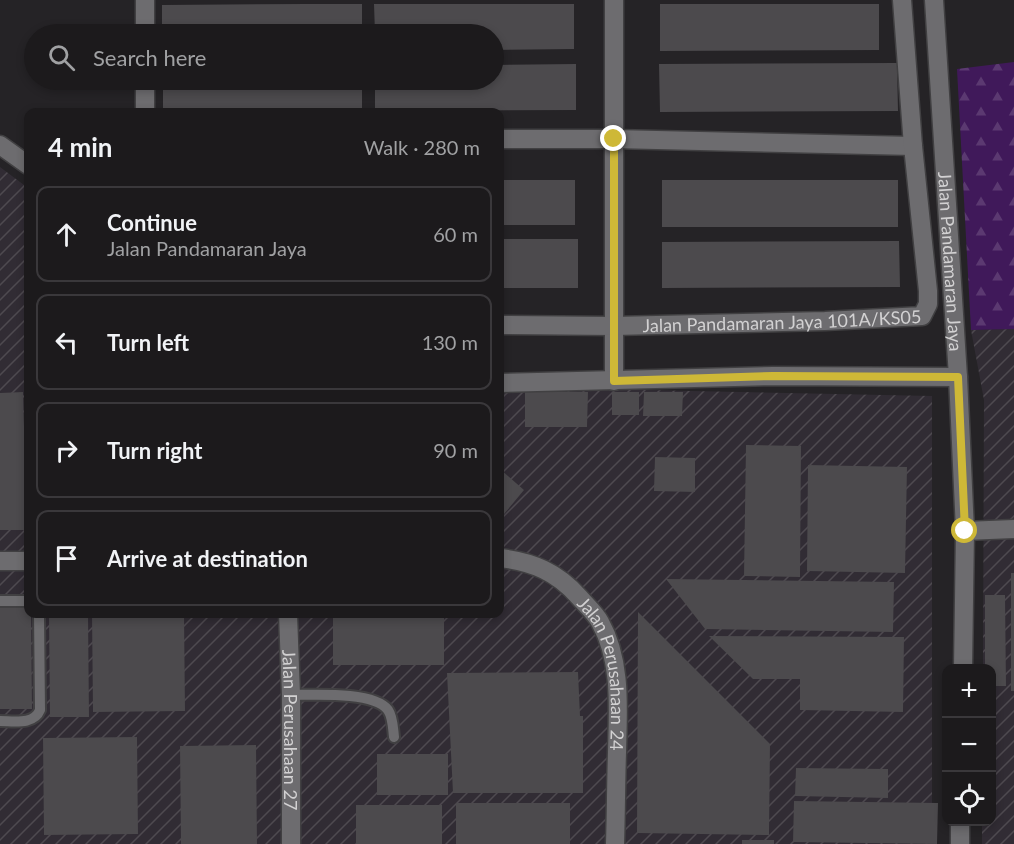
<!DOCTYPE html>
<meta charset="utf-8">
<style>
body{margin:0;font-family:Lato,sans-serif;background:#252325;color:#f1f3f6}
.controls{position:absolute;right:18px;bottom:18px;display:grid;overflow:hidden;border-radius:12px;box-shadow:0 3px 9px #0003}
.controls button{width:54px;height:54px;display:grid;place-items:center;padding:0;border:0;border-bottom:2px solid #3a383b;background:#1c1a1c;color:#f1f3f6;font:30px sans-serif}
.stop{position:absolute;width:18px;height:18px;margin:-14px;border:4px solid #ceb837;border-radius:50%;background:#fff}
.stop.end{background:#ceb837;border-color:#fff;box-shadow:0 2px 6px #0008}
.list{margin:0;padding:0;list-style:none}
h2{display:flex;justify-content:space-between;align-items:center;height:78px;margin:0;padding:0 24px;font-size:26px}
h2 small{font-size:20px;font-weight:400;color:#a0a1a3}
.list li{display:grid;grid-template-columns:39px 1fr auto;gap:18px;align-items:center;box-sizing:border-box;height:96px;margin:0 12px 12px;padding:0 12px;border:2px solid #3a383b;border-radius:12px}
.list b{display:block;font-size:22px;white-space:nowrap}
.list p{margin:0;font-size:20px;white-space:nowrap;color:#a0a1a3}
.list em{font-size:20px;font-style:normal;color:#a0a1a3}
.icon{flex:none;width:33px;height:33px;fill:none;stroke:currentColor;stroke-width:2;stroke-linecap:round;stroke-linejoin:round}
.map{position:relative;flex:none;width:1014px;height:844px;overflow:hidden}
.search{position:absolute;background:#1c1a1c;box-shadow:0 3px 9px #0003;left:24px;top:24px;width:480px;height:66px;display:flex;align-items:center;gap:15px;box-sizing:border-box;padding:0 21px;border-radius:33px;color:#a0a1a3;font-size:22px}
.panel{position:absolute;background:#1c1a1c;box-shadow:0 3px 9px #0003;left:24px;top:108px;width:480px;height:510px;border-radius:12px}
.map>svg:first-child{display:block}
</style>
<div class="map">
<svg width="1014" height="844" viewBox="0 0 1014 844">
<defs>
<pattern id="industrial-furrows" width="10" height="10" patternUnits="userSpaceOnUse" patternTransform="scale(1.5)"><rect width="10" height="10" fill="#312c34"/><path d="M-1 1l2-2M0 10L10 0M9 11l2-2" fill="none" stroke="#4e4a50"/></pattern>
<pattern id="forest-firs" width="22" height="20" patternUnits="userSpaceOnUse" patternTransform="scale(1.5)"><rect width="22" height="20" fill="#40195a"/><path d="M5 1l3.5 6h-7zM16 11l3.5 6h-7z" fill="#5b3971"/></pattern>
</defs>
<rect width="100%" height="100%" fill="#252326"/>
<path fill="url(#industrial-furrows)" d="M0 167 28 188V614H500V387L932 396V844H0Z
M1014 329V844H982V822H992V668H983L984 400 971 330Z"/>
<path fill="url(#forest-firs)" d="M1014 62V329L971 330 957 69Z"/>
<path fill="#4c4a4d" d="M307 4H362V34H162V5Z
M374 4H574V49L494 50V34H375Z
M660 4H879V50L660 51Z
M897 63 898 111 660 112 659 64Z
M576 64V110L375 111V80H494V65Z
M163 80H362V110L163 111Z
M500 180H575V225H500Z
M662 180H898V227H662Z
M500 239H578V288H500Z
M899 241 900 287 662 288V242Z
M525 391 588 392 587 427H525Z
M23 392 27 530H0V393Z
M612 392H639V415H612Z
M644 392H683L682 416H643Z
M746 445 801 446 800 577 744 576Z
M655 457 695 458V492L654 491Z
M808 465 907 467 905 573 807 571Z
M500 469 524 490 500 519Z
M1011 573H1014V691H1011Z
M666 579 894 582 893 632 705 629Z
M985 595H1005L1006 686H992V668H985Z
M0 608H28V614H31L32 709H0Z
M638 612 770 744 769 835 637 833Z
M49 614H88L89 717H50Z
M92 614H184L185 711 93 712Z
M333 614H444V665H333Z
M709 636 904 637 903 712 800 710V679H753Z
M578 672 580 716H583V793H453L447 673Z
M137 737 138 834 44 835 43 738Z
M256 745 257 844H181L180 746Z
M377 754H448V795H377Z
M796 768 888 769V798L795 796Z
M794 801 938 803 937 844 793 842Z
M456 803H570V844H456Z
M356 805H442V844H356Z
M742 840H774V844H742Z"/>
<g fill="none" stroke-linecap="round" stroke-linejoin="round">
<g stroke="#414042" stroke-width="14">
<path id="lane" d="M0 601H28
M291 695C313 695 374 691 388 710 393 717 393 729 394 737
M0 721C14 721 34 725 40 710L39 614"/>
</g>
<g stroke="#414042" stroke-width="21">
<g id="street">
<path d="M145 0V34"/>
<path d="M614 0V381"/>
<path d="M145 112V80"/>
<path d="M500 139H614L913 146"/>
<path d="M0 145 28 165"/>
<path id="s1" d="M500 325 614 326 825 321 922 316 928 304V291L913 146 902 0"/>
<path d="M500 383 773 376 958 377"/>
<path id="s2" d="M500 558C533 562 557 572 579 597 586 605 595 613 600 622 622 661 618 709 617 752 616 783 616 813 615 844"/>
<path d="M0 561H28"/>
<path id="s3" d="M288 614 291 695V844"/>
<path d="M963 668 965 531"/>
<path d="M960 844V822"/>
</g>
</g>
<g stroke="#414042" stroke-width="21">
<g id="secondary">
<path id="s4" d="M934 0 958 377 965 531 1014 529"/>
</g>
</g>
<use href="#lane" stroke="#6d6c6f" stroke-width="10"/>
<use href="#street" stroke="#6d6c6f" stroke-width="18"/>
<use href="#secondary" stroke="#6d6c6f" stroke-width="18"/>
</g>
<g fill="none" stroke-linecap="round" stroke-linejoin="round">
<path stroke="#ceb837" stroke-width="8" d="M614 139V381L773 376 958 377 965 531"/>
</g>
<g text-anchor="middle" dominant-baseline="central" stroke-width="5" stroke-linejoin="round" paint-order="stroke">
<g font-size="18" fill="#d2d1d2" stroke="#0d0d0e">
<text stroke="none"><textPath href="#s4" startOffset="262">Jalan Pandamaran Jaya</textPath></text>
<text stroke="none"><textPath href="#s1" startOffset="282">Jalan Pandamaran Jaya 101A/KS05</textPath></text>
<text stroke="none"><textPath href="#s2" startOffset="174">Jalan Perusahaan 24</textPath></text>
<text stroke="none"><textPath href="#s3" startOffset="116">Jalan Perusahaan 27</textPath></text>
</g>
</g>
</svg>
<div class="controls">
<button>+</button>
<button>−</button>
<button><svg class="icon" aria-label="locate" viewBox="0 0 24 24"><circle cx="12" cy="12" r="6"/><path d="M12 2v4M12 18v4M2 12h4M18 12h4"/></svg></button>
</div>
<div class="stop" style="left:965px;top:531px"></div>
<div class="stop end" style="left:614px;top:139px"></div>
<div class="search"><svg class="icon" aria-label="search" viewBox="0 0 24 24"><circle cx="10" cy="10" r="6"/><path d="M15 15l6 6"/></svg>Search here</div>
<section class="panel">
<h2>4 min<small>Walk · 280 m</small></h2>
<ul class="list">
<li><svg class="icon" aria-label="ahead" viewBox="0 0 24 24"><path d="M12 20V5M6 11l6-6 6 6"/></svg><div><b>Continue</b><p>Jalan Pandamaran Jaya</p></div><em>60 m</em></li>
<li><svg class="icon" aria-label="left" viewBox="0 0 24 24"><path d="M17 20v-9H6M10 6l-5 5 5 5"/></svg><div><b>Turn left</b></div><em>130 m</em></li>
<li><svg class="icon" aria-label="right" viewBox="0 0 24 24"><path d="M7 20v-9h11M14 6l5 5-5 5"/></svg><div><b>Turn right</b></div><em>90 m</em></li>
<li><svg class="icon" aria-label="arrive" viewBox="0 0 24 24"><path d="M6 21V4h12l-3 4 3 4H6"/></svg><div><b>Arrive at destination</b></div></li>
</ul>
</section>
</div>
